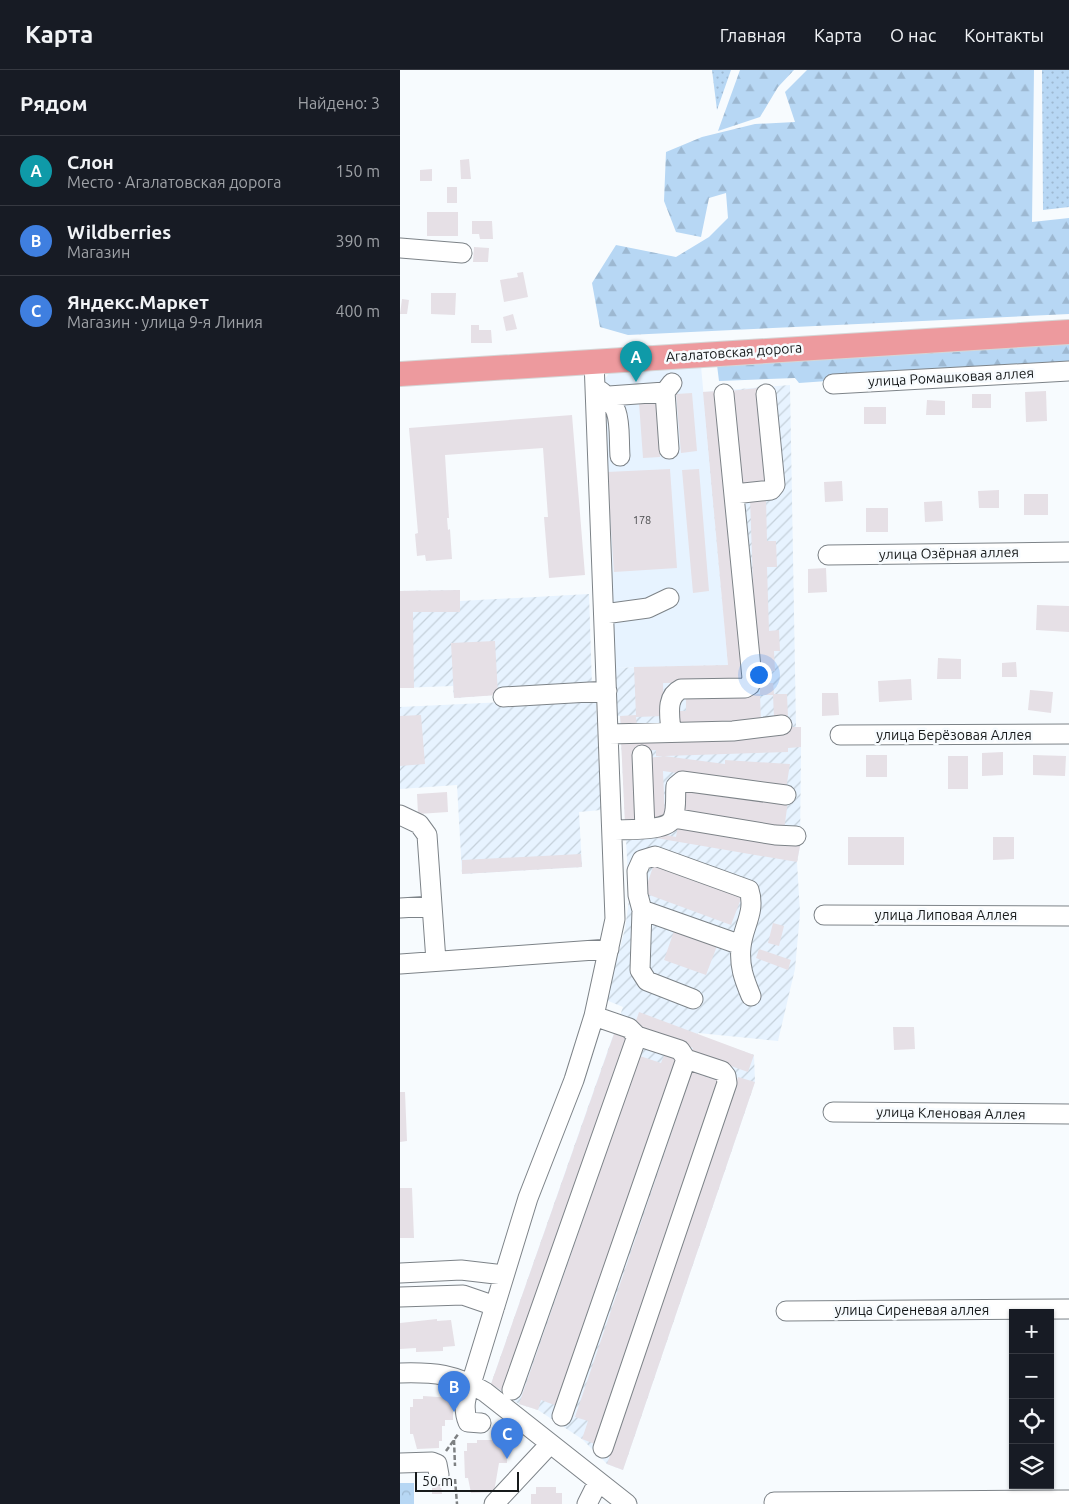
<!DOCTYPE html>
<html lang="ru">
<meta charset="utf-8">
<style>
body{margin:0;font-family:Ubuntu,sans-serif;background:#20242c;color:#f1f3f6}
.controls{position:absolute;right:15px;bottom:15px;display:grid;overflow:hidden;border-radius:0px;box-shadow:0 1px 4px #0004}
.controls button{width:45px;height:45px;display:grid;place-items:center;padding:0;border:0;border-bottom:1px solid #363941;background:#171b24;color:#f1f3f6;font:25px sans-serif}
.scale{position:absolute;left:15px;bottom:12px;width:104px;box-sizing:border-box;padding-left:5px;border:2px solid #171a1b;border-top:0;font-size:14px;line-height:18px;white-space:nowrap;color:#171a1b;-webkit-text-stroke:4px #f7fbfe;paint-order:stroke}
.you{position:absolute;left:358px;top:604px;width:18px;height:18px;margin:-12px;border:4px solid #fff;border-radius:50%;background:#1a73e8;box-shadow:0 0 0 8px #1a73e833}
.badge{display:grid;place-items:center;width:32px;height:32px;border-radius:50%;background:#288ab4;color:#fff;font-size:16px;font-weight:700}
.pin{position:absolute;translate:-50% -41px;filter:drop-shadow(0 1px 2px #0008)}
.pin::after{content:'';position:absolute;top:26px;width:18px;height:15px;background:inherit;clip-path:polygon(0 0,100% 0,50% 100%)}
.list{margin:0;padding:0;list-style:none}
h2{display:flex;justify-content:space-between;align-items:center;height:65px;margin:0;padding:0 20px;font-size:21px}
h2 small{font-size:16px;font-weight:400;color:#9ea1a6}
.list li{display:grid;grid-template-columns:32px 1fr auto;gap:15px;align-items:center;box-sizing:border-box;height:70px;padding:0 20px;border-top:1px solid #363941}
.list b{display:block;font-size:19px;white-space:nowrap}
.list p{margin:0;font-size:16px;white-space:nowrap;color:#9ea1a6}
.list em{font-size:16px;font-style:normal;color:#9ea1a6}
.icon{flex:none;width:28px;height:28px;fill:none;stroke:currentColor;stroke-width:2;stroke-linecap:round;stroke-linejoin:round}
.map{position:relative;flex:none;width:669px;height:1434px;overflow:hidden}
header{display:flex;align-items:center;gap:30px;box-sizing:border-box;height:70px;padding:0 25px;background:#171b24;border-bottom:1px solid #363941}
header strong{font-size:24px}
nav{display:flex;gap:28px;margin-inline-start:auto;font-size:18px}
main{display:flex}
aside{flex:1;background:#171b24}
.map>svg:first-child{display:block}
</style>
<header>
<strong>Карта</strong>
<nav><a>Главная</a><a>Карта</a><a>О нас</a><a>Контакты</a></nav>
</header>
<main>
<aside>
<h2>Рядом<small>Найдено: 3</small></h2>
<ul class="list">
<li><span class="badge" style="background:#0f9aa8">A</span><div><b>Слон</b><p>Место · Агалатовская дорога</p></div><em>150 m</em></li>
<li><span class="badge" style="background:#3f7fe0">B</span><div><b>Wildberries</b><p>Магазин</p></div><em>390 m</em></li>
<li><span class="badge" style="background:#3f7fe0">C</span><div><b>Яндекс.Маркет</b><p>Магазин · улица 9-я Линия</p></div><em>400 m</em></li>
</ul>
</aside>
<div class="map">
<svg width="669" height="1434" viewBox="0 0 669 1434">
<defs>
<pattern id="industrial-furrows" width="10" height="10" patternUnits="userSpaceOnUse" patternTransform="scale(1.25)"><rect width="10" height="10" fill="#e7f3ff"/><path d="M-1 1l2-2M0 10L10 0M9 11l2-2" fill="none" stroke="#c5d0da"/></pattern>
<pattern id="grass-dots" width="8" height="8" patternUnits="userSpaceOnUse" patternTransform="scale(1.25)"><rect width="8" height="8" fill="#b7d7f4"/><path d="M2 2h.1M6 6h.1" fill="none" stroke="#9db8d1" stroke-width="1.8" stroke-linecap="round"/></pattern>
<pattern id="forest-firs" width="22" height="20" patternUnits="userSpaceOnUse" patternTransform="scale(1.25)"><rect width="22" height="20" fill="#b7d7f4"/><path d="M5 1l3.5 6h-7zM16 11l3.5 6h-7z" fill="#9db8d1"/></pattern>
<pattern id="park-crowns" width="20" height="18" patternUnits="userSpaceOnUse" patternTransform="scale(1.25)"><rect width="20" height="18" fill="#b7d7f4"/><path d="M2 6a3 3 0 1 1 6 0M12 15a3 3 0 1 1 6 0" fill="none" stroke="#9db8d1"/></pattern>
</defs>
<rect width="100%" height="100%" fill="#f7fbfe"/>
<path fill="#e7f3ff" d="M301 296 328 595 213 598 202 313 210 302Z"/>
<path fill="url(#industrial-furrows)" d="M390 315 396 657H401V677L400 776 397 792 400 843 395 899 378 971 298 963 297 965 354 985 355 1012 223 1400 207 1394 182 1369 138 1340 119 1334 91 1314 223 937 206 930 225 859 229 830 220 646H215L213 598 328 595 303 322Z
M60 520V531L189 524 192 617 54 628 53 616 0 618V521Z
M164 629 172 632H196L201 740 179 742 182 797 62 804 57 715 0 719V637Z"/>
<path fill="url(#grass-dots)" d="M312 0H331L317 40Z
M642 0H669V137L643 140Z"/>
<path fill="url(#forest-firs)" d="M340 0H394L378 17 360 47 318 61Z
M407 0H634L632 152 669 148V244L228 265 200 257 192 213 216 175 276 187 309 167 328 148 326 123 309 128 301 167 276 162 264 131 266 82 302 67 355 54 395 52 385 22Z
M669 273V294L399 313 395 308 319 311 317 295Z"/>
<path fill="url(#park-crowns)" d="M0 1413H14V1434H0Z"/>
<path fill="#e6e0e6" d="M69 89 71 109H61L60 90Z
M32 99V111H20V100Z
M47 117H57V133H47Z
M27 142H58V166H27Z
M72 151H92L93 169H80L79 164H72Z
M74 177 89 178 88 192H73Z
M123 202 128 227 104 232 100 210 118 207 117 203Z
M31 223H56L55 245 31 244Z
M2 229 9 230 7 244H0Z
M113 244 117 259 106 261 103 247Z
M71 255H79V260H91L92 273H71Z
M358 318 367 415 340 418 330 321Z
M318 321 345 612 263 613 264 646 236 647 237 657 221 658 220 646 236 645 234 597 328 595 303 322Z
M646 321 647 351 626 352 625 322Z
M292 323 297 381 281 383 276 324Z
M572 324H591V338H572Z
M527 330 545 331V345H526Z
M239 333H257L260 387 243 388Z
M464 337H486V354H464Z
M172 345 185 505 149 508 144 447H148L143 378 45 385 49 448H47L48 460 50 459 52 489 26 491 25 485 17 486 15 464 18 463 9 358Z
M270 399 277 498 214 502 207 402Z
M299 399 309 521 293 523 282 400Z
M442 411 443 431 425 432 424 412Z
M599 420V438H579L578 421Z
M624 424H648V445H624Z
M350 428H366L367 471H376L377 497H367L369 561 379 560 380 581H374L375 601 356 602Z
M542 431 543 451 525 452 524 432Z
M466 438H488V462H466Z
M426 498 427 522 408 523V499Z
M60 520V542H13L14 618H0V521Z
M637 535 669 536V562L636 560Z
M95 571 98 625 54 628 51 573Z
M538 588 561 589V609H537Z
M616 592 617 607H602V593Z
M511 609 512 630 479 632 478 611Z
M360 613H373L374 624H387L388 648H374L373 625H360L361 651 277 653V641H286V626L360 624Z
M630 620 653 622 651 643 628 640Z
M422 623H438L439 645 422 646Z
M21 645 25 694 0 696V646Z
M387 657H401V677L388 678V682L264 686 325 694V690L390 694 386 719 263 701 265 750H250L248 688 264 686H256V680L236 681 240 754H225L221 670 366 667V664L387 663Z
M603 682V705L582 706V683Z
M466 685H487V707H466Z
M633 685 666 686 665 706 633 705Z
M548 686H568V719H548Z
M283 717 388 731 384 760 279 743Z
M47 722 48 742 18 744 17 724Z
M278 755 400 776 397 792 256 768 257 763 276 767Z
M448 767H504V795H448Z
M593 767H614V789L593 790Z
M181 784 182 797 62 804V790Z
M254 794 342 826 331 855 244 823Z
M373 853 384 856 379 876 368 873Z
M274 861 317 876 306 905 264 890Z
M359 879 391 890 388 900 356 888Z
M239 942 354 985 348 1002 291 982 293 978 234 957Z
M493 957H514L515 979 494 980Z
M215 961 227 966 102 1321 91 1314Z
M265 983 278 987 157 1336 141 1330 138 1340 119 1334 240 986 261 993Z
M292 1002 319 1011 195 1374 182 1369 188 1351 175 1347Z
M338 1007 355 1012 223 1400 207 1394Z
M0 1022H5L7 1071 0 1072Z
M0 1118H12L14 1168H0Z
M37 1249V1251L51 1250 55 1276 43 1277V1281L16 1282V1278L0 1279V1253Z
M23 1326 53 1328V1350H45V1356H42V1371H39V1378L17 1379 13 1364H10V1337H13V1329H23Z
M77 1370H99V1372H107V1393H99L94 1422 71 1423 68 1408H65L64 1381H67V1373H77Z
M32 1414H41L42 1424H32Z
M136 1417H156V1423H162V1434H131V1424H136Z"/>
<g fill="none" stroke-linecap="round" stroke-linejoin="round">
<g stroke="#7d8388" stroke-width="21">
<path id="minor" d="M0 178 62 183
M433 314 669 301
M195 317C224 336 218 355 220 386
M265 322 269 379
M209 326 265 322 272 313
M334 424 371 420 375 415 366 324
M428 485 669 482
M204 544 248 538 269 528
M103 627 207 621
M271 662C270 646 265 627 281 619L345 618 350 615 352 608 324 324
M209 664 333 661 382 655
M440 665 669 664
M242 685 245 759
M0 745 19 754 27 765 36 891
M273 748 375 765 396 766
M213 760C226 759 268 762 273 748 277 739 275 725 276 716L282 711 386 725
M0 838 32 836
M242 840 341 875
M424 845 669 846
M0 894 209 879
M293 929 247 911 240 900 242 840 238 825 237 801 242 790 255 786 349 820C356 842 343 856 341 877 339 896 344 909 351 926
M194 946 229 958 237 966 280 980 286 989 322 1001 326 1006 327 1013 203 1378
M433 1042 669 1044
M0 1203 61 1200 104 1205
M0 1227 63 1225 95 1236
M386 1241 669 1239
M0 1303C35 1302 54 1304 85 1322L227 1434
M112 1320 237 966
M162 1346 286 989
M81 1353 68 1352C63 1340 65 1325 71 1314L128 1128 174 1010 194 946 215 849 194 291
M0 1393 32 1392 37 1394 39 1405
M374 1432 669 1430
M94 1434 150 1374
M187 1434 198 1412"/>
</g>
<g stroke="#d5d6d6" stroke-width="26">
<path id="major" d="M0 304 669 262"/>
</g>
<path stroke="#7d8082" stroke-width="2.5" stroke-dasharray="5 2.5" stroke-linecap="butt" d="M54 1370 55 1396
M46 1381 59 1363
M55 1409 57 1434"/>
<use href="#minor" stroke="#fff" stroke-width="19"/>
<use href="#major" stroke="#ed9a9e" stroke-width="24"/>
</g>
<g text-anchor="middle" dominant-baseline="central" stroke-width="5" stroke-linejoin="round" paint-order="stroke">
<g font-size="11" fill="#4b4c4e">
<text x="242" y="450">178</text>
</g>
<g font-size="14" fill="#171a1b" stroke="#f7fbfe">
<text transform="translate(334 282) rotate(-4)">Агалатовская дорога</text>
<text transform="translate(551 307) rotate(-3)">улица Ромашковая аллея</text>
<text transform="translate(549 483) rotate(-1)">улица Озёрная аллея</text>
<text x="554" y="665">улица Берёзовая Аллея</text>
<text x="546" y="845">улица Липовая Аллея</text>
<text transform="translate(551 1043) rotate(1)">улица Кленовая Аллея</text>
<text x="512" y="1240">улица Сиреневая аллея</text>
</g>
</g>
</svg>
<div class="controls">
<button>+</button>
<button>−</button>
<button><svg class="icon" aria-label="locate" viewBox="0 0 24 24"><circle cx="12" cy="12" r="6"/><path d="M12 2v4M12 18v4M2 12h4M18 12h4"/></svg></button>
<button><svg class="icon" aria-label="layers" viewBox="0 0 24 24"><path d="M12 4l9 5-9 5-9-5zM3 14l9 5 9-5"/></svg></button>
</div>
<div class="scale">50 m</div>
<div class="you"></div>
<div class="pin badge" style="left:236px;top:312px;background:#0f9aa8">A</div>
<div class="pin badge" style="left:54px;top:1342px;background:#3f7fe0">B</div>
<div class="pin badge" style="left:107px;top:1389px;background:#3f7fe0">C</div>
</div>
</main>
